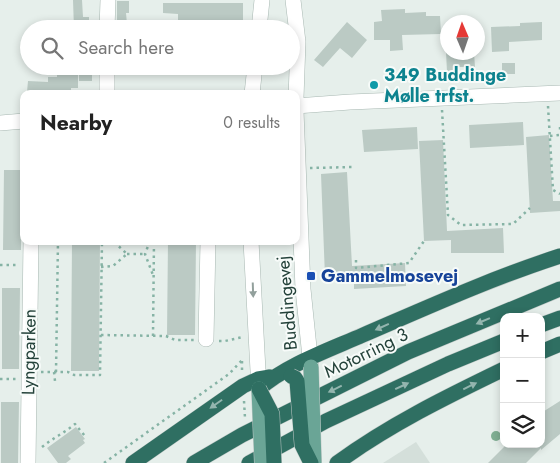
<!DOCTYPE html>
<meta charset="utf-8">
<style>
body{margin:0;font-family:Jost,sans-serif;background:#f2f2f2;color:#222}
.controls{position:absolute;right:15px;bottom:15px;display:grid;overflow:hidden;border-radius:10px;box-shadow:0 2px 8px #0003}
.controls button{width:45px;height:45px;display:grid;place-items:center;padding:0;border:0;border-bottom:1px solid #e0e0e0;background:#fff;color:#222;font:25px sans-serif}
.compass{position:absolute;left:440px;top:15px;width:45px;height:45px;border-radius:50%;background:#fff;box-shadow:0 2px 8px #0003;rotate:358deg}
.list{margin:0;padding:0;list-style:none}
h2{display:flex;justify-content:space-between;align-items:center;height:65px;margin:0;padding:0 20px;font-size:21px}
h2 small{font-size:16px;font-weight:400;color:#767676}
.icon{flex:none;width:28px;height:28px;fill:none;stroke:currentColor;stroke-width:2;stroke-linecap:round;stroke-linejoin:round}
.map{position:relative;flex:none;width:560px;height:463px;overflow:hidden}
.search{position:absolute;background:#fff;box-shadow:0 2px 8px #0003;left:20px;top:20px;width:280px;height:55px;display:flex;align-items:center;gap:12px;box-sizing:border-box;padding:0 18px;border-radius:28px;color:#767676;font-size:19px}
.panel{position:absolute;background:#fff;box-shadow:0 2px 8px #0003;left:20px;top:90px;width:280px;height:155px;border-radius:10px}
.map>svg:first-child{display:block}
</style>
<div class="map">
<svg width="560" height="463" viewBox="0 0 560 463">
<rect width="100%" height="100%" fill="#e6efeb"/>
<path fill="#d4dfda" d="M416 442 430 463H383Z"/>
<path fill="#bbcac4" d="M73 0H82L83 17H89V29H74Z
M117 1H129V13H126L127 24H117Z
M163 3H243V21H178V14L163 13Z
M405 9V13L426 12V16H440L441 34 402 35 403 50 390 51V40H374V22L382 21 381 10Z
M347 22 367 40 352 58 340 48 323 67 314 60Z
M542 22V40L509 42V51L492 52 491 27 520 26V23Z
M446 52H474L475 67H457V72H447Z
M502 63H515V74H502Z
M79 66H92V81H79Z
M57 74H78V88H71V90H67V93L27 92 28 81 48 82V77H57Z
M523 122 524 145 470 148 469 125Z
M417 127 418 149 364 152 362 130Z
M549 135 553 201H560V211L530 213 526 137Z
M443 140 447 231 503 228 504 253H451V240L424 241 419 141Z
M4 170H21V250H3Z
M347 172 352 266 405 263 406 286 354 289V276L325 277 321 174Z
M72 241H100L99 371H71Z
M168 241H196L195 335H167Z
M2 288H20L19 369H2Z
M560 401V434L541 450V448L526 463H488L507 444H541V413Z
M1 402H19L18 463H1Z
M76 427 85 439 83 440 85 443 68 456 71 459 66 463H58L47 448Z"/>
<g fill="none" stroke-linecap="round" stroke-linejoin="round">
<g stroke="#a8b8b2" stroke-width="16">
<path id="minor" d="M293 0 298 42 296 98
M107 29 108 0
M259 29 262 0
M107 94V66
M252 94 255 66
M296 106 350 102 560 93
M296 111 303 289 311 367
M0 123 24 121
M251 241 259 389
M206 339 208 241
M28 463 31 241"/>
</g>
<g stroke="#c2cac8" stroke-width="16">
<path id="highway" d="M541 325 560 318
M541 352 560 344
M259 389C286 365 329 350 363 335 428 307 492 278 560 256
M133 463 243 386 258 379 270 377
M194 463 242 435 408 352 560 289
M249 463 326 421 448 364 504 341
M337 463C389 425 446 397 504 369"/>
</g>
<path stroke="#86b3a5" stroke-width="2.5" stroke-dasharray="2.5 4" stroke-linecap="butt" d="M548 106 553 190 560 194
M442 110 448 215 461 225 513 224 530 208
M560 127V132
M550 136 560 135
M310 168 354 167
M150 241 145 254 153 275
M127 254H145
M356 260V268L409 263 424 241
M0 265H17
M101 267 113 266 127 254 113 241
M101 335 166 336 175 340H194
M153 336 154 241
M219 341H225L243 337
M242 361V373
M41 372H68L74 375H100L102 241
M54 372 55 381
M56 372 58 241
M0 379H17
M244 401 245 418
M42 447C53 438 64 433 75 424L85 436
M104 463 229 374 244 358"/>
<use href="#minor" stroke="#fff" stroke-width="15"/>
<use href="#highway" stroke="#2f6f62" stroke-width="15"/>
<g stroke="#c2cac8" stroke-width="16" stroke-linecap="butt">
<path id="major-bridge" d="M311 367 314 463
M259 389 262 463"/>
</g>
<g stroke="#c2cac8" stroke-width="16" stroke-linecap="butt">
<path id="highway-bridge" d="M291 376 295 378 297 381 302 445 311 463
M259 389 272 414 274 463"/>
</g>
<use href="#major-bridge" stroke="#6aa596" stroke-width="15"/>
<use href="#highway-bridge" stroke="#2f6f62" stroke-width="15"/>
</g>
<circle fill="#80af93" cx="496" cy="436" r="5"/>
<defs><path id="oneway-solid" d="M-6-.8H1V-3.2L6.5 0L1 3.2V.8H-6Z" transform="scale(1.25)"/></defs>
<use fill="#92a09c" href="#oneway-solid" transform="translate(253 290) rotate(88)"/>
<g fill="#93b5ae">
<use href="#oneway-solid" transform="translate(483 321) rotate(157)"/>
<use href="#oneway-solid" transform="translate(382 327) rotate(156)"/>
<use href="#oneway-solid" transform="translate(402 386) rotate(-25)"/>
<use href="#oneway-solid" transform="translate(470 386) rotate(-26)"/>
<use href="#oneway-solid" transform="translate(335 389) rotate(154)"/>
<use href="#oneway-solid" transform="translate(216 404) rotate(145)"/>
</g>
<circle fill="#0f9aa8" stroke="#f7fbf9" stroke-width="2" cx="374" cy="85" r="5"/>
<rect fill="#1a4fb4" stroke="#f7fbf9" stroke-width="2" x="306" y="271" width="10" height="10" rx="2.5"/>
<g text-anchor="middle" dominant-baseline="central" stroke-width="4" stroke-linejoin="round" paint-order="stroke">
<g font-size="18" font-weight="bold" fill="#0d838f" stroke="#f7fbf9" text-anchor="start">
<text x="384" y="75">349 Buddinge<tspan x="384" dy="21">Mølle trfst.</tspan></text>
</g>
<g font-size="18" font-weight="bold" fill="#164399" stroke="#f7fbf9" text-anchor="start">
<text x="321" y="276">Gammelmosevej</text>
</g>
<g font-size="18" fill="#24423a" stroke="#f7fbf9">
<text transform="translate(287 303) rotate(-95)">Buddingevej</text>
<text transform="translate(29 352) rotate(-89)">Lyngparken</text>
<text transform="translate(366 353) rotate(-26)">Motorring 3</text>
</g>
</g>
</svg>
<div class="controls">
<button>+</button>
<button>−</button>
<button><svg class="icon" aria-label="layers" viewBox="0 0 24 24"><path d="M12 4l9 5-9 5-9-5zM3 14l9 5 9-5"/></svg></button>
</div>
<svg class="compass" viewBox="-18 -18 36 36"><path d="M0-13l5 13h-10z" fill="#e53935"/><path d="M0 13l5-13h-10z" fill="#767676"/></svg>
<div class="search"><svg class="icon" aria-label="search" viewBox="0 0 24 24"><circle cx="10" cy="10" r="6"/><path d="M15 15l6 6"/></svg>Search here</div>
<section class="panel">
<h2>Nearby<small>0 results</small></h2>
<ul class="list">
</ul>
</section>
</div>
